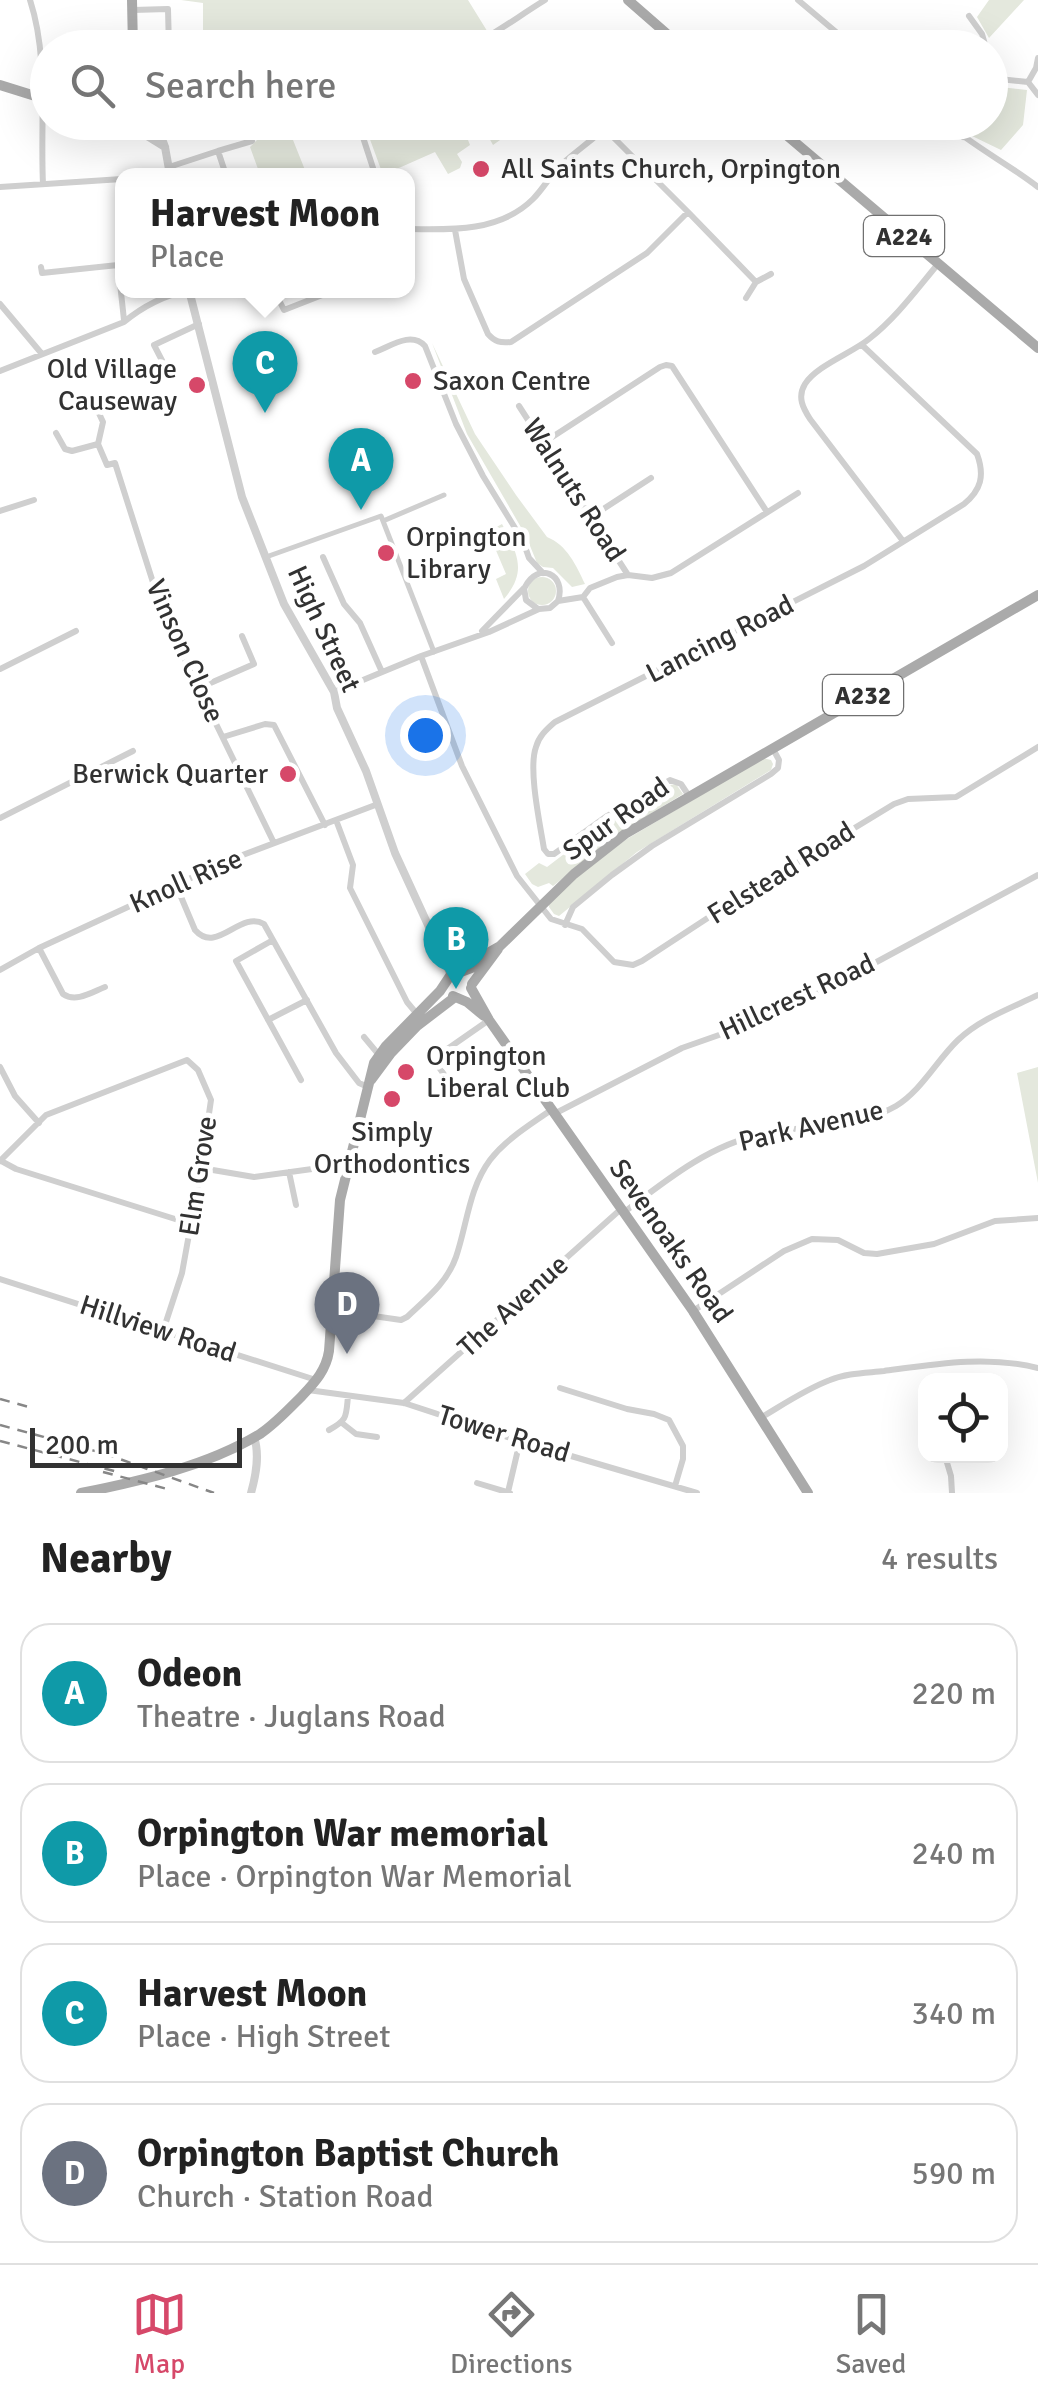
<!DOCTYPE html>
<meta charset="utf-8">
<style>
body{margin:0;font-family:Signika,sans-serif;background:#f2f2f2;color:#222}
.controls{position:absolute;right:30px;bottom:30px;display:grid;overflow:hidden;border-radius:20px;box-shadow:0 10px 40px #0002}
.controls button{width:90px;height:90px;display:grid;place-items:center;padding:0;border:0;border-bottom:2px solid #e0e0e0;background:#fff;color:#222;font:50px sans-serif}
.scale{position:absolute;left:30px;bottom:25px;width:212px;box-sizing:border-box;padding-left:10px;border:5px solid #323232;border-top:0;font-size:28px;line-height:35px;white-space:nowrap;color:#323232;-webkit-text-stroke:8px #fff;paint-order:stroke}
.you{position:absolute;left:425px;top:735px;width:35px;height:35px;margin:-25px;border:8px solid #fff;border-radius:50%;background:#1a73e8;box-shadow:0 0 0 15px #1a73e833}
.badge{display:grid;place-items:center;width:65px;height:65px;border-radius:50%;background:#d64869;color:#fff;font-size:32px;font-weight:700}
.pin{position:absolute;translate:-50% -82px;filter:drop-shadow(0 2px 5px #0008)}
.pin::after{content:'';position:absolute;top:52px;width:35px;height:30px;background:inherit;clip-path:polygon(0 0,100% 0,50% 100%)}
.popup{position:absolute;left:115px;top:168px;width:300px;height:130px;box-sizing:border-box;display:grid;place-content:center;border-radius:20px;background:#fff;filter:drop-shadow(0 2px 8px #0005);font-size:32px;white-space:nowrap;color:#767676}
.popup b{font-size:38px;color:#222}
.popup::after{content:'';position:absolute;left:50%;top:100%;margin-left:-20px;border:20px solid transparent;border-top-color:#fff}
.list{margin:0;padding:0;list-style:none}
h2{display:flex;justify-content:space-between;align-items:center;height:130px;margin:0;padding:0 40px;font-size:42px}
h2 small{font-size:32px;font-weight:400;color:#767676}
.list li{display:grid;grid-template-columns:65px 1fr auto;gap:30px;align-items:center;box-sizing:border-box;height:140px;margin:0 20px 20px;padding:0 20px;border:2px solid #e0e0e0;border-radius:30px}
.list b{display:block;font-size:38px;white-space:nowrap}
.list p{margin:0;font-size:32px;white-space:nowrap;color:#767676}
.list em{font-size:32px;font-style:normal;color:#767676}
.icon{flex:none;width:55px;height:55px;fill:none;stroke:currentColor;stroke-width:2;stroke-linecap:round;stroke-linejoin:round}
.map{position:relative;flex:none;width:1038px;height:1493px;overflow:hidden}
.search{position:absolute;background:#fff;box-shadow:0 10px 40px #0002;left:30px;right:30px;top:30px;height:110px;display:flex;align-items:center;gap:25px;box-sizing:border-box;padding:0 35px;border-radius:55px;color:#767676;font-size:38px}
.sheet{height:770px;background:#fff}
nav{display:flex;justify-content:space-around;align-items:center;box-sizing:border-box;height:140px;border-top:2px solid #e0e0e0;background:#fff;font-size:28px;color:#767676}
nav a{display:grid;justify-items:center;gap:5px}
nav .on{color:#d64869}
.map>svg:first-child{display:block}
</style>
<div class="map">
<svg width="1038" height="1493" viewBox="0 0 1038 1493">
<rect width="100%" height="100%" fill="#fff"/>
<path fill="#e4e8dd" d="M181 0H468L497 47H203V3Z
M989 0H1024L989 38 977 17Z
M991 86 1027 90 1023 125 1001 150 970 135 978 123 990 122Z
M263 123H334L293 140 307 175H258V169L250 147 262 135Z
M364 123V122L524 123 493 145 488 136 483 131 475 138 473 136 468 140 470 145 457 154 462 162 460 168 448 174 435 152 383 175Z
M432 343 475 434 516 495 547 537C567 545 576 565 585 584L572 587 553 568 543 567 537 563 526 536 467 434Z
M502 524C517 553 528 571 504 599L496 579 506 574 489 534 491 530Z
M528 591a14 14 0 1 1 28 0a14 14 0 1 1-28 0Z
M763 758 771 760 773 764 771 770 637 852 559 916 554 914 549 907V902L598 859 627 839Z
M676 784 683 794 624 830 553 886 549 883 538 887 532 884 525 874 539 863 547 867 614 816 670 785Z
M1038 1067V1183L1017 1073Z"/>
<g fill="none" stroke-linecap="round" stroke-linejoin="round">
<path stroke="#cfcfcf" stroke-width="5" d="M383 521 434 652
M266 557 381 516 383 521 444 495"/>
<path stroke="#cfcfcf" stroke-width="6" d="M30 0C49 58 40 123 43 184
M798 0 855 48
M133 10 168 9 169 48
M969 16 982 34 986 48
M494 35 501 48
M468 48C495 34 519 16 545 0
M990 78 1028 82 1038 95
M1028 82 1036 68 1038 58
M358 122 373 168 372 175
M945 122C975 147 1008 164 1038 187
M963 137 974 122
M218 151 252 141
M169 167 218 151 226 175
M0 187 122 179
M688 212 756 282 771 274
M408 229C450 230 500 232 533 199 542 190 549 178 557 169 573 152 595 140 610 122
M455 230 464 279 488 334C495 342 500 343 511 342L647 253 688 212 605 129
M122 265H118L124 320
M41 267 42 273 118 265
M274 290 284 310 335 290
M746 298 756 282
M0 304 42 354
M375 352C391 346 411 331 425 346L456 424 483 476 523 541 529 558 543 573
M0 371 124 322C142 307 166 294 189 291
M169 374 154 345 199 324
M519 406 628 575
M96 407 103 422 98 444 107 465 115 463 164 617 274 843
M56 433 65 449 72 451 98 444
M543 443 660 367 666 365 672 366 767 512
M0 511 34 500
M591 517 651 478
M903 541 810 419C803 408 797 397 805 384 816 366 852 353 869 339 896 318 917 289 938 264
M323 557 344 604 360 623 382 672
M524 588 526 600 538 609
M583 597 612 643
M482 631 525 587C538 561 567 574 558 601
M421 656 462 766 517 876 551 919 582 929 614 962 633 965 642 961 723 908 894 804 908 799 956 797 1038 747
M0 669 76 631
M199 688 254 664 242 636
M334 692 421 656 489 632 539 609 550 608 558 601 583 597 590 588 617 577 628 575 652 578 671 573 798 493
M223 737 265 724 274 725 325 825
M689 796 681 784 670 780 607 816 554 854H548L544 849C540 824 528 769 536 747 539 736 546 730 555 722L864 566 964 504C981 490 985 476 977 454L862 345
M0 818 133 751
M336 820 353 865 350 888 407 1002 417 1014
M176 885 195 930C217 955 240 910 264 924L336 1053 359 1083 368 1087
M565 925 573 907 612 875 652 846 771 774 778 768 779 760 773 749
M273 940 236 961 301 1080
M39 948 63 994C76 1003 92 992 105 987
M0 970 39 948 232 859 378 804
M268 1020 307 1000
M364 1037 379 1055
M0 1067 15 1096 39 1123
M453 1087 433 1059 489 1020
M554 1114 682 1048 753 1023 819 993 1038 875
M0 1161 46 1115 187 1060 198 1070 211 1100 201 1168 182 1273 163 1331
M1 1161 16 1169 191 1224
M201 1168 254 1177 341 1165 347 1166
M289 1172 296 1205
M623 1213C665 1181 709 1145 762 1134 799 1126 865 1125 896 1106 921 1091 937 1060 958 1040 980 1019 1011 1008 1038 995
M0 1279 316 1380
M332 1310 401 1320 407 1317C426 1299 447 1283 456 1257 467 1225 469 1188 490 1160 506 1139 530 1125 551 1110
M693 1311 784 1251 812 1239 838 1240 864 1253 877 1254 934 1244 995 1221 1038 1218
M560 1388 627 1409 654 1414 669 1420 683 1446V1459L675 1486
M308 1390 404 1403 520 1441 697 1493
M404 1403 621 1209
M762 1417C784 1404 806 1389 830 1380 847 1373 866 1373 884 1371 935 1364 987 1355 1038 1368
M342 1423 356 1434 377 1437
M329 1430C348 1420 346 1416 348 1396
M945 1456 951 1476 952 1493
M477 1483 510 1493
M508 1492 520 1441"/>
<path stroke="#cfcfcf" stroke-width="8" d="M156 123 165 147 170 175
M144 134 165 147
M189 290 242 497 284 604 334 692 337 708 366 771 395 853 451 975
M251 1493C256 1475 260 1455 254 1437"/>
<path stroke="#aaa" stroke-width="10" d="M132 0 133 48
M628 0 683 48
M0 85 48 100
M95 122C114 131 142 141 156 122
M771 122 1038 348
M472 984 498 949
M471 988 489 1020 693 1311 808 1493
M453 996 467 1002 484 1016
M371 1080 391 1053 417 1026 455 997
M81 1493C141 1481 207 1466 260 1434 275 1424 288 1410 301 1397 314 1383 326 1371 329 1351L340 1200 374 1063 386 1046 440 991 450 976 474 967 486 954 500 946 574 874 625 834 1038 595"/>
<path stroke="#878787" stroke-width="2.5" stroke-dasharray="10 8" stroke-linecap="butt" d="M0 1399 29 1407
M0 1425 106 1454 214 1493
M0 1441 118 1472
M103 1472 171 1490"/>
</g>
<g fill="#d64869" stroke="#fff" stroke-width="4">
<circle cx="481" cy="169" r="10"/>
<circle cx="413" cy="381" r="10"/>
<circle cx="197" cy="385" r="10"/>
<circle cx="386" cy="553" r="10"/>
<circle cx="288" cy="774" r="10"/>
<circle cx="406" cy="1072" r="10"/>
<circle cx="392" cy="1099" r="10"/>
</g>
<g text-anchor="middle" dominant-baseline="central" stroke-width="10" stroke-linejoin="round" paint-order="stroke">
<g fill="#fff" stroke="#707070" stroke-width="2.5">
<rect x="864" y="216" width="80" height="40" rx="8"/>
<rect x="823" y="675" width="80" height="40" rx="8"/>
</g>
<g font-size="25" font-weight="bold" fill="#323232">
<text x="904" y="236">A224</text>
<text x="863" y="695">A232</text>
</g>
<g font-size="28" fill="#323232" stroke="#fff" text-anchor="start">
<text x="501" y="169">All Saints Church, Orpington</text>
<text x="177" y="369" text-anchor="end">Old Village<tspan x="177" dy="32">Causeway</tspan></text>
<text x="433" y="381">Saxon Centre</text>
<text x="406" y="537">Orpington<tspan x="406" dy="32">Library</tspan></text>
<text x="268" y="774" text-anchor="end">Berwick Quarter</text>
<text x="426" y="1056">Orpington<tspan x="426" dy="32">Liberal Club</tspan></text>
<text x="392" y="1132" text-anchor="middle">Simply<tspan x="392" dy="32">Orthodontics</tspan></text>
</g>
<g font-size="28" fill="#323232" stroke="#fff">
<text transform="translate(574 490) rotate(57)">Walnuts Road</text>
<text transform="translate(324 629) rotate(65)">High Street</text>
<text transform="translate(720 639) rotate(-27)">Lancing Road</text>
<text transform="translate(185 651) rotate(66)">Vinson Close</text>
<text transform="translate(616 819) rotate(-35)">Spur Road</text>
<text transform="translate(781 873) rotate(-32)">Felstead Road</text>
<text transform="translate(186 881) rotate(-24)">Knoll Rise</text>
<text transform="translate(797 997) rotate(-25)">Hillcrest Road</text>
<text transform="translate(811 1126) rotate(-13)">Park Avenue</text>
<text transform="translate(198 1176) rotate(-81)">Elm Grove</text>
<text transform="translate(671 1241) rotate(55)">Sevenoaks Road</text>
<text transform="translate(513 1306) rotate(-42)">The Avenue</text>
<text transform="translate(158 1329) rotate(18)">Hillview Road</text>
<text transform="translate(504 1434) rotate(17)">Tower Road</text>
</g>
</g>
</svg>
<div class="controls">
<button><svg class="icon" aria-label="locate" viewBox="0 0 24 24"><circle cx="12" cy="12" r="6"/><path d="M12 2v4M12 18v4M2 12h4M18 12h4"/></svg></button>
</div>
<div class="scale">200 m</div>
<div class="you"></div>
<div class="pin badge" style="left:361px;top:510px;background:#0f9aa8">A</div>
<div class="pin badge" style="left:456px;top:989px;background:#0f9aa8">B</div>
<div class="pin badge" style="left:265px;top:413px;background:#0f9aa8">C</div>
<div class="popup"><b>Harvest Moon</b>Place</div>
<div class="pin badge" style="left:347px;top:1354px;background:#6b7280">D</div>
<div class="search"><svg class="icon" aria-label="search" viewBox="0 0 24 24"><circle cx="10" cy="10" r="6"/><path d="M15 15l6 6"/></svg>Search here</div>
</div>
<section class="sheet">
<h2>Nearby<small>4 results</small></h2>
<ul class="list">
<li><span class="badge" style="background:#0f9aa8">A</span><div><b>Odeon</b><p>Theatre · Juglans Road</p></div><em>220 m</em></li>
<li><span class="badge" style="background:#0f9aa8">B</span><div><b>Orpington War memorial</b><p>Place · Orpington War Memorial</p></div><em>240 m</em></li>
<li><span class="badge" style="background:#0f9aa8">C</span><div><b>Harvest Moon</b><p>Place · High Street</p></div><em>340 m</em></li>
<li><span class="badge" style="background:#6b7280">D</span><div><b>Orpington Baptist Church</b><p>Church · Station Road</p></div><em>590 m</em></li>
</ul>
</section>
<nav>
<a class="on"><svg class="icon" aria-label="map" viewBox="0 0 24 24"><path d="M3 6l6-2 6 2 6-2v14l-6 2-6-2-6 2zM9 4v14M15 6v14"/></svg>Map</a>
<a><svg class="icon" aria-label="directions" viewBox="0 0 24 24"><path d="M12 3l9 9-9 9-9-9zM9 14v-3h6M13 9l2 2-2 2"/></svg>Directions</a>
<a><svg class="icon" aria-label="saved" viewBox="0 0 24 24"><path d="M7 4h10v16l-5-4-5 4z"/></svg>Saved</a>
</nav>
